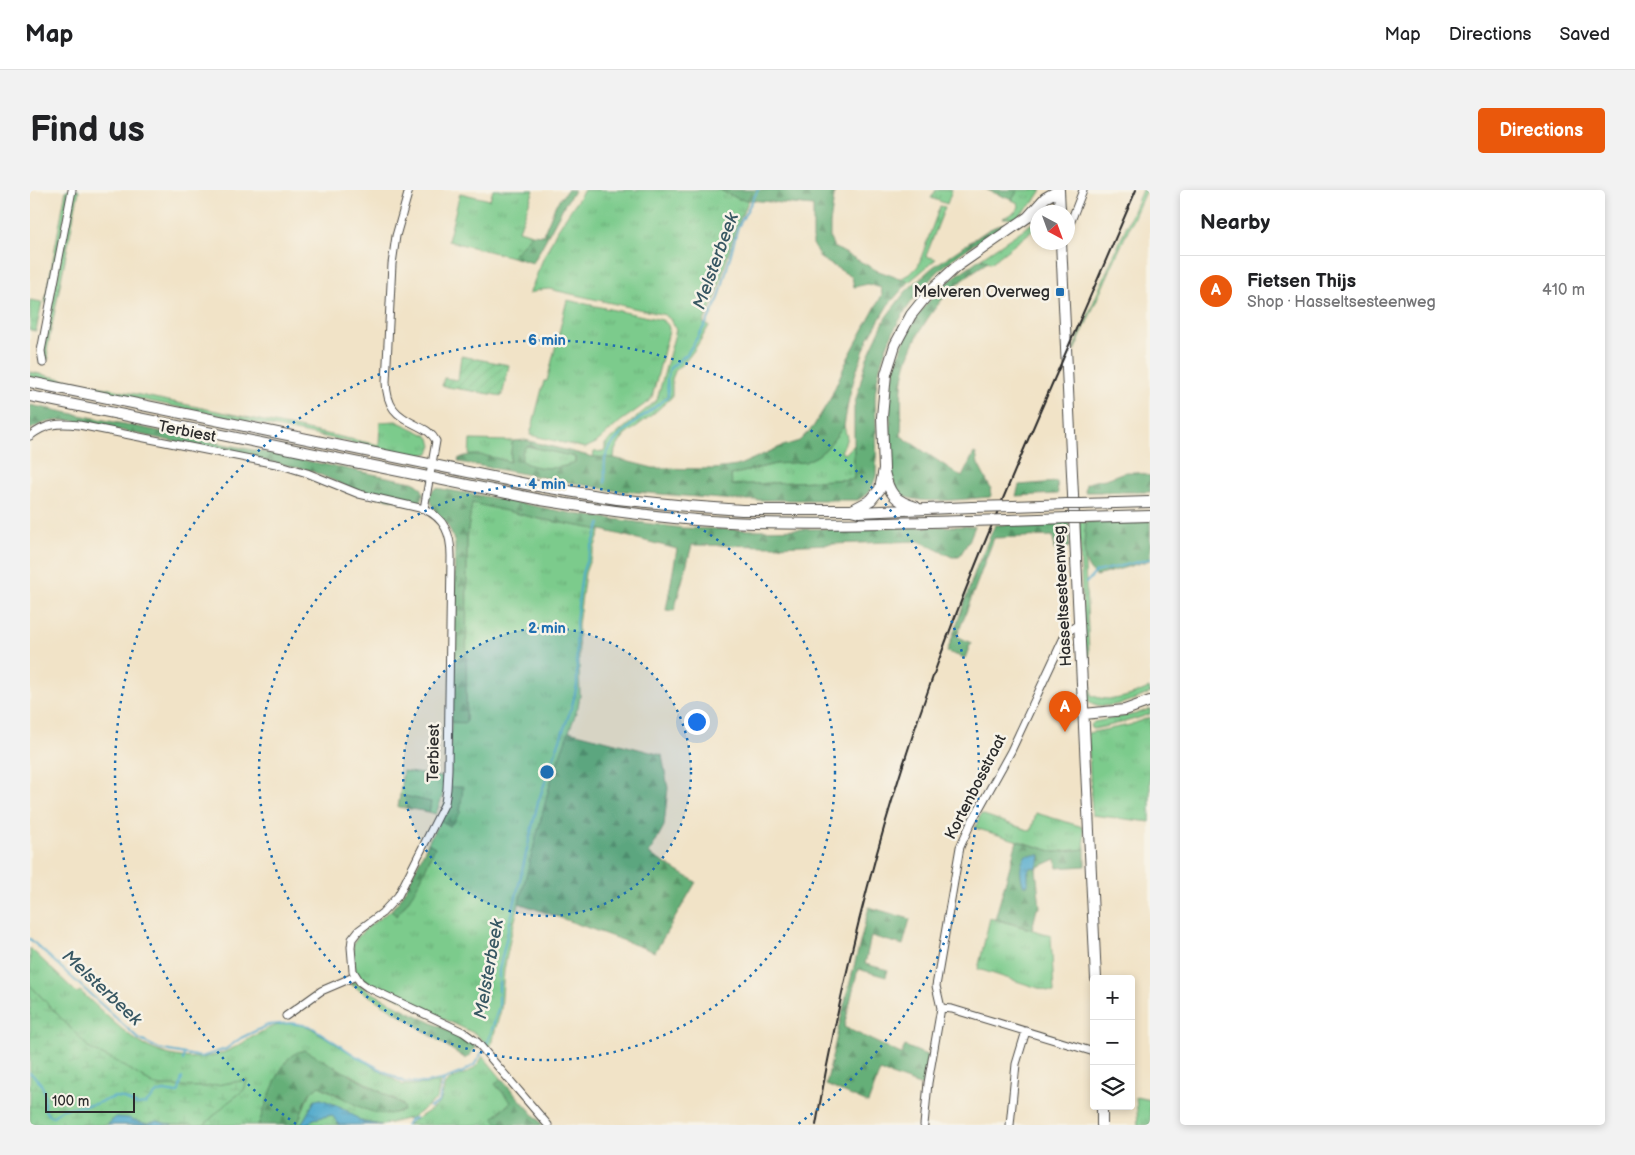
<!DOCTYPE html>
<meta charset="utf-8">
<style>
body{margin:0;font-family:"Balsamiq Sans",sans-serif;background:#f2f2f2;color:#202124}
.controls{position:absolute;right:15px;bottom:15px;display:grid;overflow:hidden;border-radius:5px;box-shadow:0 2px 8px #0003}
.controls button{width:45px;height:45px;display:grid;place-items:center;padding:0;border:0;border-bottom:1px solid #e0e0e0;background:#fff;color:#202124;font:25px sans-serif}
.compass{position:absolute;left:1000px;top:15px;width:45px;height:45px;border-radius:50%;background:#fff;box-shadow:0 2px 8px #0003;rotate:139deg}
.scale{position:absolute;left:15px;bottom:12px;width:90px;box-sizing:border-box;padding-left:5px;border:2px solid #2b2b2b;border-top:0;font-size:14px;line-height:18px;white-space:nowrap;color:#2b2b2b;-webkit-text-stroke:4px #f7f3e8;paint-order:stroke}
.you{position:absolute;left:666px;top:531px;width:18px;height:18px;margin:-12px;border:4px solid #fff;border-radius:50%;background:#1a73e8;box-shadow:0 0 0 8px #1a73e833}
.badge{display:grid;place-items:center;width:32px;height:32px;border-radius:50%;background:#ea580c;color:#fff;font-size:16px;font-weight:700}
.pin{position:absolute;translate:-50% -41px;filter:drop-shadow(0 1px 2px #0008)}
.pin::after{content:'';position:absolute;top:26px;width:18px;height:15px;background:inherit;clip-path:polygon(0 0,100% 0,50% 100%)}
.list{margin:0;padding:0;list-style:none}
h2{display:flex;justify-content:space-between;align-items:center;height:65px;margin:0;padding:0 20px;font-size:21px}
h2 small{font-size:16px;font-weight:400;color:#757577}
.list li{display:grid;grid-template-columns:32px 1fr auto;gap:15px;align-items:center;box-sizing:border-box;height:70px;padding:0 20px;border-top:1px solid #e0e0e0}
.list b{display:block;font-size:19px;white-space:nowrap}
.list p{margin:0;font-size:16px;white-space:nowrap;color:#757577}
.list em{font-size:16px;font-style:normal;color:#757577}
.icon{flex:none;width:28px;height:28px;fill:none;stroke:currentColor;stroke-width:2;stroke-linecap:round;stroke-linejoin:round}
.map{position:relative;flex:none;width:1120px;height:935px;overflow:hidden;border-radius:5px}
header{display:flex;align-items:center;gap:30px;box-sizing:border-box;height:70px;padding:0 25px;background:#fff;border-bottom:1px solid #e0e0e0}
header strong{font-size:24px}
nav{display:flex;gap:28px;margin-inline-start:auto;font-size:18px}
.intro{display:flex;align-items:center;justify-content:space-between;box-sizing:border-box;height:120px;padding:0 30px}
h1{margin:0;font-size:35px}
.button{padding:12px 22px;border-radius:5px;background:#ea580c;color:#fff;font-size:18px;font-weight:700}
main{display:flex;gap:30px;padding:0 30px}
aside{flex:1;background:#fff;border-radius:5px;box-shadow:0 2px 8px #0003}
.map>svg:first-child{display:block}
</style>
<header>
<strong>Map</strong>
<nav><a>Map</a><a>Directions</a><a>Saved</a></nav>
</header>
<div class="intro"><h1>Find us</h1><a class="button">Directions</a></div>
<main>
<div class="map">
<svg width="1120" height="935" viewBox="0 0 1120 935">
<defs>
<pattern id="grass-tufts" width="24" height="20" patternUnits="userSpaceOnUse" patternTransform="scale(1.25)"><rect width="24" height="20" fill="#7ccb8c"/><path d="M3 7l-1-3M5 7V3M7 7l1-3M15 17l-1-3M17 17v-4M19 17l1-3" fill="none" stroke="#6bae79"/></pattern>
<pattern id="forest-firs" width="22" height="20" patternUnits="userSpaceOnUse" patternTransform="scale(1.25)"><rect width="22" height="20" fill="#65af78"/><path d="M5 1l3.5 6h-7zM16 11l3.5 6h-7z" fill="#538f63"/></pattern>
<pattern id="wetland-marsh" width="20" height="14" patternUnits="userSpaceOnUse" patternTransform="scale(1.25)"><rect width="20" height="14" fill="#7ccb8c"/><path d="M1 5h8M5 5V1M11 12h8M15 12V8" fill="none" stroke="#6bae79"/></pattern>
<pattern id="garden-furrows" width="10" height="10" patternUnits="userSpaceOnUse" patternTransform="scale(1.25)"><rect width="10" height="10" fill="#7ccb8c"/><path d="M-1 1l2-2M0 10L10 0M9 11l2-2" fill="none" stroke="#6bae79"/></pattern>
<pattern id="water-ripples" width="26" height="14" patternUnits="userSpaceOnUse" patternTransform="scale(1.25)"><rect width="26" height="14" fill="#4da8cb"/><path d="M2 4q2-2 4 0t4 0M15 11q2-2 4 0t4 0" fill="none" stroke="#4089a5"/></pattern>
</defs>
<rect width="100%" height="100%" fill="#f7f3e8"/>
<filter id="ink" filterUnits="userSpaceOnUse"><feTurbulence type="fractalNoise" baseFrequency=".02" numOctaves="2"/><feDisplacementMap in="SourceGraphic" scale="10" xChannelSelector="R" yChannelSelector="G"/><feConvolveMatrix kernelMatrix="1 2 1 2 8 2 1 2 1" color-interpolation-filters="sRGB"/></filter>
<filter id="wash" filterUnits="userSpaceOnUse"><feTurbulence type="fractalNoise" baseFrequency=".0096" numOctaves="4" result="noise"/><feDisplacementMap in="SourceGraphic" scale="20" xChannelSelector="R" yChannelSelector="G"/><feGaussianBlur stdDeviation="1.12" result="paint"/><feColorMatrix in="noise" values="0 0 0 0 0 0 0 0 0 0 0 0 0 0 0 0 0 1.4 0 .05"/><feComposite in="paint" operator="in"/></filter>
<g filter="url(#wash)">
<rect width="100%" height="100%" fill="#f1e3c7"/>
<path fill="url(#grass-tufts)" stroke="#547b5c" d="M36 0H40L18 113 15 112Z
M44 0H49L17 160 19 169H17L14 165V157Z
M463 0H504L489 40 502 44 482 67 418 51 430 3 460 10Z
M554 0H690L709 9 719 10 706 37 686 106 673 133 679 136 665 159 655 172 646 179 642 189V207L623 224 594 246 585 260 584 268 563 267 564 262 573 261 575 259V254L627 210 646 140 641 130 635 125 519 99 509 100 499 104 513 69 526 42Z
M906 0H922L917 14 901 8Z
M988 0H1012L1004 12 985 28H973L985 22 989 17 988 13 982 10Z
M1112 0H1116L1044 161 1043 160Z
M910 16 915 17 896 66 906 69 879 92 870 89 881 83 888 76Z
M1007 30V37L961 73 951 68Z
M0 110 12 112 6 141 0 140Z
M537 110 632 130C637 133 639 135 639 141L622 207 618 212 591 231 566 253 555 258 500 245 514 191H517Z
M0 182 349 255 350 232 366 231 396 245 400 248 402 256 399 263 388 266 0 187Z
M814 236 817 248 811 262 815 264 824 255V289L702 295 701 285 745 274 775 272 787 266 796 259Z
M440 250 484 251 482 253 480 272 455 266H439Z
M497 256 545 267V272C532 280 504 280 492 271 491 264 492 261 497 256Z
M442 312 510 329 571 340 555 383 548 435 550 505 548 517 521 591 481 745 474 780 471 820 460 858 446 844 339 794C326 786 326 784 324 769 324 765 323 761 323 757 324 744 351 728 361 720L366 725C385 703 393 684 405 657L398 653 410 630 420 636 422 633 420 597 421 532H436L437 346Z
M1049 332H1056L1054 354 1061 505C1081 514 1100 506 1119 498L1120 503C1105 510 1068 525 1056 508Z
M1120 519V524C1102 531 1083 535 1064 539L1062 538 1061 535 1064 532 1106 524Z
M1120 527V632L1062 625 1058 543 1100 535Z
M373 581 416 588 414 601 406 624 399 622 401 612 370 605Z
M1006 623 1053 637 1055 659 1025 662 945 638 951 624 1001 641Z
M960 728 1021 745 1024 803 948 779Z
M0 758 47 803 50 801C68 817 94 844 114 855 137 867 165 872 189 864 220 855 244 821 281 838L373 895 399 894 410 891 407 909 383 927 353 935 333 932 311 917 291 909 285 910 271 935H267L277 909 283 899 289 896 335 919 356 924 372 921V914L320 884 244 896 228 935H174L197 913 214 900 217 890 175 897 126 896 89 873 60 859 0 795Z
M322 791H324L339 801 371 818 367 823 320 794Z
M453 866 471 888 465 894 481 912 463 928 470 935H377C384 929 408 918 411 910 413 905 413 899 415 894 430 881 442 888 453 866Z
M1106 907 1120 910V935H1108Z
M302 925 309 935H278L283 929Z"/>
<path fill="url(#forest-firs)" stroke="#486d52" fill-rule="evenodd" d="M537 0H545L535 14 503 73 482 67 502 44 513 45 526 14Z
M690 0H805L800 34V49L804 57 846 80 879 92 858 115 838 149 826 182 819 208 814 236 796 259 787 266 775 272 745 274 701 285 702 295 824 289V217L837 168 856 127 876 101 903 77 958 40 971 34H974L973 36C959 45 945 53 931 63 887 94 853 144 846 198 844 209 846 221 846 233 847 251 846 268 846 286 842 299 839 304 828 310H704L581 300 429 272 428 269C443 260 465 268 480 272L482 253 484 251 495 250 563 267 584 268 623 278 684 279 707 276 750 257 769 251 783 237 800 209 818 168 852 105 851 98 838 94 824 97 822 87 790 68 783 54V16L709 9ZM497 256 545 267V272C532 280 504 280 492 271 491 264 492 260 497 256Z
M957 0H988L982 10Z
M951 68 958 72C949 78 939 84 930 92 902 116 879 152 873 189 870 207 872 228 871 246L932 287 944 263 946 264 948 274 961 299 960 300 961 305 960 307C942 308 886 316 873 305 858 294 862 272 861 255 861 240 859 225 860 210 862 167 883 124 914 95 926 85 939 77 951 68Z
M0 215 382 292C394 296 398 307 386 315L332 303 279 280 46 231C28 230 15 230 0 240Z
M1096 282H1105L1120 286V302H1055L1056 294C1063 291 1068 290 1076 289 1083 287 1089 283 1096 282Z
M1027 292 1028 304 986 306 989 295Z
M406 298 459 307 545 324 652 338 724 340 945 336 939 351 929 367H922L889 351 744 356 662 355 644 421 636 420 647 359 576 341 510 329 442 313 437 346 436 533 421 532 425 354C423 348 421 340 417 335 411 326 389 309 406 298Z
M1120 330V370L1067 386C1049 376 1055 349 1056 332Z
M1039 332V357L1024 360 1023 346 964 348 927 446 941 453 935 468 917 462 947 376 965 335Z
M539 541 632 565 638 598 634 636 619 664 666 692 625 762 489 713 521 591Z
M420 597H433L430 623 420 636 410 630Z
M370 605 401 612 399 622 368 617Z
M987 651 1025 662 1055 659V676L1027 678 1026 669 1006 678 1010 718 1007 719 1002 739 965 729Z
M398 653 405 657C394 682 385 706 366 726L361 720 372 707Z
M839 717 880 729 873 755 841 746 835 774 858 780 856 787 828 779 814 837 871 864 875 856 899 866 892 896 850 881 838 913 796 895 809 836Z
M371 818 440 851 447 857 436 869 367 823Z
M275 860 368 912 374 917 373 921C368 922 362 924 357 924 333 924 311 904 289 896 274 902 274 922 267 935H228C235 919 249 872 264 864 267 862 272 861 275 860Z
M471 888 513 935H470L463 928 481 912 465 894Z"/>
<path fill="url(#wetland-marsh)" stroke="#547b5c" d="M0 795 60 859 89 873 126 896 175 897 217 890 214 900 197 913 174 935H0Z"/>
<path fill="url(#garden-furrows)" stroke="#547b5c" d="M431 166 479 175 472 206 412 196 414 188 428 190Z"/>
<path fill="url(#water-ripples)" stroke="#3c6a7b" d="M996 665H1010L1009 672 1006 678 1001 677 998 681V695H993C990 682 989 676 996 665Z
M291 909 311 917 333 932 351 935H309L302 925 283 929 278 935H271L285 910Z
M86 927 98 928 117 934 127 931 142 935H77Z"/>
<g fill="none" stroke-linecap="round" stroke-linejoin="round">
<path stroke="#4da8cb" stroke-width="2" d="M575 293C575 285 574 276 575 269 581 244 619 224 638 206L637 188 640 178 657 164 677 132 689 108 708 37 728 0
M1056 393 1066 382 1120 369
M0 749 109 849 129 859 171 867 196 859 211 848 238 835 260 833 280 836 326 866 374 892 395 893 415 889 433 882 444 875 453 861
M455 857 461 843 469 816V780L508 612 542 516 547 495 546 431 552 383 570 334
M153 870 154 864
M0 883C5 886 11 893 13 898 17 908 10 923 22 927L33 919 65 914 85 907 93 908 107 915 115 914 127 903 134 901 147 903 149 901 152 888
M400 917C417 910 406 902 415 889
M376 935 379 931 385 928"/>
</g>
</g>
<g filter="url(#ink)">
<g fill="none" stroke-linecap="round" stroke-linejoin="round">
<g stroke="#494742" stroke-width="9">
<path id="minor" d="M379 0 366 46 362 74 356 192C357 217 365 225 388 236 396 240 402 243 406 251L394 319
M1038 34 1041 31 1053 0
M13 173 11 161 42 0
M0 246C17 233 29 233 49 235L251 275 277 283 329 304 394 319C415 328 421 345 421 366L418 579 417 599 415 613 368 706 352 723 329 740 322 749 321 757 323 781 330 792 337 797 433 842 447 852 518 935
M911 818 922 819 1064 862
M256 826 291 801 326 786
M894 935 898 893 911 818 906 796 930 657 941 633 981 561 1036 443 1049 434
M980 935 986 874 996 841"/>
</g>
<g stroke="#494742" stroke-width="12">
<path id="secondary" d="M1029 0 1030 22
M1013 22 1030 17
M1031 52 1066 789
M0 192 496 294 587 309 657 316 712 320H821L829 322 942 317
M0 206 511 310C567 319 623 327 680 331 765 336 852 333 937 331
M854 282C859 303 864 311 886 317
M1051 314 1120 312
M984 316 1037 314
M822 320 841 310 850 299 854 279 852 227 856 184 865 155 881 125 902 99 926 77 998 27 1015 8 1029 0
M1053 328 1120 326
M978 330 1038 328
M1054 524 1095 520 1120 511
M1072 916V935"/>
</g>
<use href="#minor" stroke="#fff" stroke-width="7"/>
<use href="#secondary" stroke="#fff" stroke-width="10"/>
<path stroke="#2b2b2b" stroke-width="2" d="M786 935C813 780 852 626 906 478 937 392 973 308 1009 224 1042 149 1074 75 1106 0"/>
<g stroke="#494742" stroke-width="12" stroke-linecap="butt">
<path id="secondary-bridge" d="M1037 314H1051
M942 317 984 316
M1038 328H1053
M937 331 978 330"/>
</g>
<use href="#secondary-bridge" stroke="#fff" stroke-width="10"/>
</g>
</g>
<circle cx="517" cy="582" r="144" fill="#1f6fb2" fill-opacity=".12"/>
<g fill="none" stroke="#1f6fb2" stroke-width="2.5" stroke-dasharray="2.5 5">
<circle cx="517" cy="582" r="144"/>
<circle cx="517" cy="582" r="288"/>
<path d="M266 934A432 432 0 1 1 768 934"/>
</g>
<rect fill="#1f6fb2" stroke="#f7f3e8" stroke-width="2" x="1025" y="97" width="10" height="10" rx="2.5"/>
<g text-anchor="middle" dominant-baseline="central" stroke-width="5" stroke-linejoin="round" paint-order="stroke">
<g font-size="16" fill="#2b2b2b" stroke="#f7f3e8" text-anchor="end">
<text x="1020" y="102">Melveren Overweg</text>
</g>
<g font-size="16" fill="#2b2b2b" stroke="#f7f3e8">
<text transform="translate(157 242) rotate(11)">Terbiest</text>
<text transform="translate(1033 406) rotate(-93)">Hasseltsesteenweg</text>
<text transform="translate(404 563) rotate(-89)">Terbiest</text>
<text transform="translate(946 597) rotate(-63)">Kortenbosstraat</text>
</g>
<g font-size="18" font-style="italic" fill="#375763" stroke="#f7f3e8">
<text transform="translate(686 71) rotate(-70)">Melsterbeek</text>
<text transform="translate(459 779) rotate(-80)">Melsterbeek</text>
<text transform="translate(72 798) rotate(43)">Melsterbeek</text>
</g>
</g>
<circle cx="517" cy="582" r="8" fill="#1f6fb2" stroke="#f7f3e8" stroke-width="2.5"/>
<g font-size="15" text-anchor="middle" font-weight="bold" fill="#1f6fb2" stroke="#f7f3e8" stroke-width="5" stroke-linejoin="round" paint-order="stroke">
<text x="517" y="155">6 min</text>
<text x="517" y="299">4 min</text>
<text x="517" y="443">2 min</text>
</g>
</svg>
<div class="controls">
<button>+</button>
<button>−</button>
<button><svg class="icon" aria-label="layers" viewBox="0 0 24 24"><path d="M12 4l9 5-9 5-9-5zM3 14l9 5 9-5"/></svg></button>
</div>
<svg class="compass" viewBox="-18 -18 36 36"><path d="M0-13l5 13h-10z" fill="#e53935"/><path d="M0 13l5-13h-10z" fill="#757577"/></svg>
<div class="scale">100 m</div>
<div class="you"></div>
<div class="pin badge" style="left:1035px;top:542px">A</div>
</div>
<aside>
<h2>Nearby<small></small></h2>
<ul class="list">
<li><span class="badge">A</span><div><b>Fietsen Thijs</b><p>Shop · Hasseltsesteenweg</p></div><em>410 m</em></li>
</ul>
</aside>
</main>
